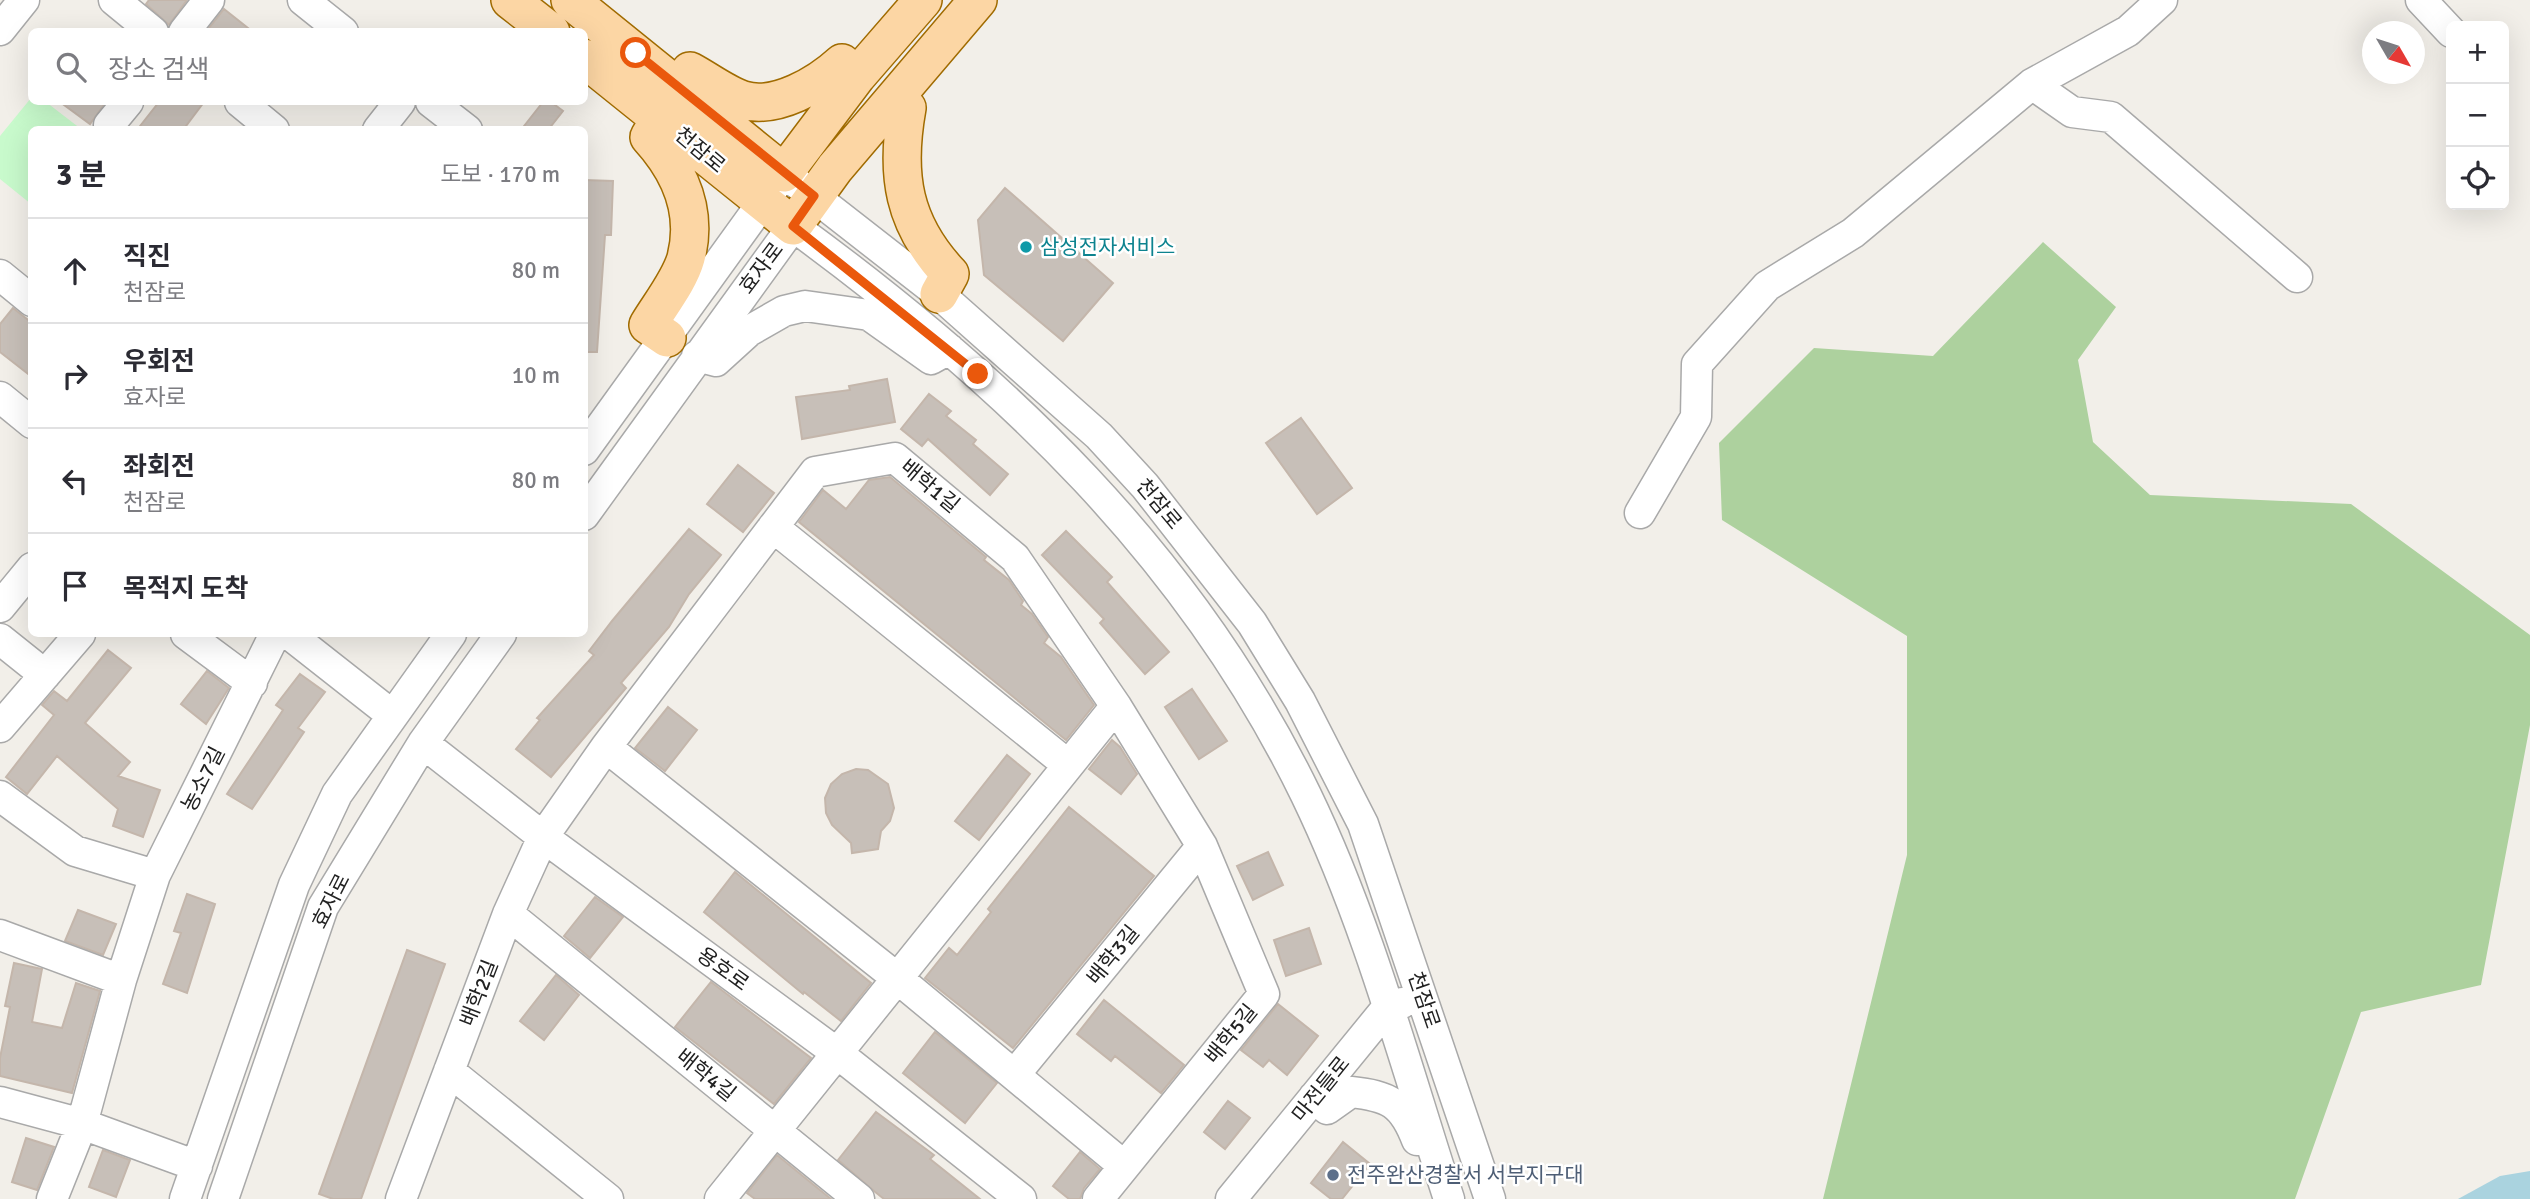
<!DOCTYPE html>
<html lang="ko">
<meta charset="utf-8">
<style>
body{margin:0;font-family:Signika,"Noto Sans KR",sans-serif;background:#f7f7f7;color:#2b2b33}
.controls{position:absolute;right:21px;top:21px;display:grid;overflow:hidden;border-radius:10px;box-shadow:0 7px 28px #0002}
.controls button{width:63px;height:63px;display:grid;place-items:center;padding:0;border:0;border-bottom:2px solid #e1e1e2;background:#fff;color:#2b2b33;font:35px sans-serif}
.compass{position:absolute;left:2362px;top:21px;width:63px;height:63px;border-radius:50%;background:#fff;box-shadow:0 7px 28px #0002;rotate:129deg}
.stop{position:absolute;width:21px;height:21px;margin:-16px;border:5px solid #ea580c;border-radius:50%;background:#fff}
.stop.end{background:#ea580c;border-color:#fff;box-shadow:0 2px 7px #0008}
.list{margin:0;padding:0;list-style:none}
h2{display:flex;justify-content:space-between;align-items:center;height:91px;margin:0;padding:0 28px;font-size:30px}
h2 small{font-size:23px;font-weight:400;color:#7c7c81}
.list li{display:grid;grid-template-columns:46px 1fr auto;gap:21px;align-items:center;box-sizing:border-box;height:105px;padding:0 28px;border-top:2px solid #e1e1e2}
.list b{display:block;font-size:26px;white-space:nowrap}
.list p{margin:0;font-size:23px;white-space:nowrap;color:#7c7c81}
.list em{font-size:23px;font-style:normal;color:#7c7c81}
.icon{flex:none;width:38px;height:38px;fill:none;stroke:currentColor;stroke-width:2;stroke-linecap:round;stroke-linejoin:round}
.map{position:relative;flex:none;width:2530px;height:1199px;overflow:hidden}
.search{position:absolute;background:#fff;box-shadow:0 7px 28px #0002;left:28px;top:28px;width:560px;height:77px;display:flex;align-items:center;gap:18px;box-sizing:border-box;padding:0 24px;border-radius:10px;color:#7c7c81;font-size:26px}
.panel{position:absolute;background:#fff;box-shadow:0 7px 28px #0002;left:28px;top:126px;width:560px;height:511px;border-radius:10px}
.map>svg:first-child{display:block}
</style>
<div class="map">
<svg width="2530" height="1199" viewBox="0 0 2530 1199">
<rect width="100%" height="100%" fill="#f2efe9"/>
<path fill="#add19e" d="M2043 242 2116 307 2078 360 2093 442 2150 495 2351 504 2530 635V725L2481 985 2361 1012 2295 1199H1823L1907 855V636L1722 520 1719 443 1814 348 1933 356Z"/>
<path fill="#c8facc" d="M31 98 32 102H46L81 129 32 130 31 204 0 179V136Z"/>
<path fill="#aad3df" d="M2530 1171V1199H2458L2500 1176Z"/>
<path fill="#c7bfb8" stroke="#c4b6ab" stroke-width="2" d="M149 0H187L169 25 146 4Z
M224 9 253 32H214L209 28Z
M60 102H106L90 124Z
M159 102H204L183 130H137Z
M543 102H551L563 111 548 130H521Z
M584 180 613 181 611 235H605L597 352H584Z
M1005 188 1113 283 1063 341 984 275 978 220Z
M13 308 32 323V377L0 352V324Z
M887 379 895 422 802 439 796 397 850 390 849 386Z
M929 394 951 411 946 416 976 440 973 444 1008 474 990 495 928 439 922 446 901 429Z
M1301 418 1352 488 1317 514 1266 443Z
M738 465 774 493 743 532 707 504Z
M890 477 986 557 984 560 1009 580 1023 601 1021 605 1032 614 1048 637 1044 643 1061 657 1094 705 1066 740 799 522 823 490 846 509 869 480Z
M689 529 721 555 689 594 669 627 621 683 626 688 551 777 516 749 540 720 537 718 594 655 589 651 612 621Z
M1066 531 1112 577 1107 582 1169 652 1145 674 1100 623 1104 619 1042 555Z
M108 650 131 668 85 723 130 762 118 776 160 790 143 837 113 826 118 809 57 756 27 794 6 777 54 715 42 705 54 691 67 701Z
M207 671 229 688 206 724 181 704Z
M300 674 325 692 298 728 304 732 252 809 227 794 283 710 276 705Z
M1192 689 1227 741 1199 759 1165 707Z
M668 707 697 730 665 771 635 748Z
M1112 740 1120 747 1137 774 1121 794 1089 769Z
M1007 755 1030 774 979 840 955 821Z
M856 769 868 770 888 784 894 808 890 821 881 831 878 849 852 853 851 843 832 825 826 813 825 798 831 784 842 774Z
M1069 807 1154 876 1013 1048 925 978 949 948 957 955 991 912 988 909Z
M1268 852 1283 885 1253 900 1237 866Z
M735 872 871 983 841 1021 804 992 803 994 704 912Z
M187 894 215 904 187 993 163 984 181 933 174 931Z
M595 897 623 917 590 958 564 936Z
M78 910 116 924 103 955 65 941Z
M1309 928 1321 964 1286 976 1274 940Z
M407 950 445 964 361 1199H333L319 1194Z
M14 963 42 969 32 1022 62 1028 76 983 100 991 72 1093 0 1076V1058L10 1007 5 1006Z
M556 975 579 995 544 1040 520 1021Z
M711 982 811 1058 774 1104 675 1027Z
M1104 1000 1184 1065 1161 1093 1115 1056 1111 1061 1077 1034Z
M1278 1004 1318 1036 1287 1075 1269 1060 1263 1067 1241 1050Z
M935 1032 997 1083 965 1123 903 1073Z
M1228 1101 1250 1118 1225 1149 1204 1132Z
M876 1112 934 1155 930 1159 980 1199H884L874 1191 838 1160Z
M26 1138 54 1147 37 1190 12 1182Z
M1343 1142 1370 1164 1342 1199H1331L1311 1183Z
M103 1150 130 1160 116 1197 89 1187Z
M1080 1152 1100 1169 1084 1188 1080 1199H1069L1053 1186Z
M777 1155 831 1199H755L747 1193Z"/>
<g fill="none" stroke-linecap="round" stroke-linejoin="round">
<g stroke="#a9a9a9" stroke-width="33">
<path id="minor" d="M114 0 153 32
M303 0 343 32
M2421 0 2451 32
M0 30 24 0
M184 32 209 0
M2032 84 2072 112 2111 117 2297 277
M240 102 274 130
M431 102 467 130
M109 125 128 102
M378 130 400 102
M0 275 32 301
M697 356 716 361 749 331 784 311 805 306 869 315 931 359 949 349
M0 397 32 423
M584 450 784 173 939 294 1099 436 1145 486 1252 623 1300 701 1363 824 1490 1199
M1640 513 1696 417 1697 364 1767 286 1853 233 2032 84 2128 31 2162 0
M584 515 793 226C1005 381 1190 556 1306 795 1368 923 1405 1064 1449 1199
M773 527 1068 765
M0 607 32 568
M186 634 252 683
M289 634 392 715
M0 639 45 675
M0 727 80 634
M423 743 543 837 837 1053 1021 1199
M606 747 897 978 1124 1166
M0 796 75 851 155 875
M508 914 859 1199
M0 935 121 980
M449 1071 608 1199
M1015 1074 1202 846
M1314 1097 1327 1109 1351 1092C1389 1096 1403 1103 1417 1140
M0 1102 82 1124 197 1166
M52 1199 82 1124 121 980 155 875 275 634
M185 1199 294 885 337 794 451 634
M223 1199 323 907 423 743 501 634
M401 1199 508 914 543 837 606 747 815 472 895 458 1015 558 1116 706 1202 846 1264 994 1098 1199
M720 1199 1116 706
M1231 1199 1387 1008 1402 1003"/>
</g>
<g stroke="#a06b00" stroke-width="40">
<path id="major" d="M510 0 551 32
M570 0 784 173 857 76 923 0
M584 58 793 226 835 168 978 0
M679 86 690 71C707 80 725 94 743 100 776 110 819 84 842 63L857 76
M895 98 907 108C895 175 903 224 950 274L939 294
M661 117 649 137C680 171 698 211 686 258 680 280 660 305 648 325L667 338"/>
</g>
<use href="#minor" stroke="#fff" stroke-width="30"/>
<use href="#major" stroke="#fcd6a4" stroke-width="37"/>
</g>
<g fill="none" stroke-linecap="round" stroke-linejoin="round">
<path stroke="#ea580c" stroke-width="9" d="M636 53 814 196 793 226 978 374"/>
</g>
<circle fill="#0f9aa8" stroke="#fff" stroke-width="2.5" cx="1026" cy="247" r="7"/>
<circle fill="#5c6f8a" stroke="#fff" stroke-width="2.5" cx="1333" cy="1175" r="7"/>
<g text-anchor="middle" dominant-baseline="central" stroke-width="5" stroke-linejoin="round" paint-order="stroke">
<g font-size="21" fill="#222" stroke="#fff">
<text transform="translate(700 150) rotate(40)">천잠로</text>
<text transform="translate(761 268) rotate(-53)">효자로</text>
<text transform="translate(930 486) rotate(40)">배학1길</text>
<text transform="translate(1159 504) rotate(50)">천잠로</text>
<text transform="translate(203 779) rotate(-63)">농소7길</text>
<text transform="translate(331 901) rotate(-63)">효자로</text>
<text transform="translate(1113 955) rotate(-51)">배학3길</text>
<text transform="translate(723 969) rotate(36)">용호로</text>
<text transform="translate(479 993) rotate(-69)">배학2길</text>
<text transform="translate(1424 1000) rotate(71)">천잠로</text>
<text transform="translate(1231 1034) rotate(-51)">배학5길</text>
<text transform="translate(706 1075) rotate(39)">배학4길</text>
<text transform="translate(1321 1089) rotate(-51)">마전들로</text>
</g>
<g font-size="21" fill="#0d838f" stroke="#fff" text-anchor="start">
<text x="1040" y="247">삼성전자서비스</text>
</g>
<g font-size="21" fill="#4e5e75" stroke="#fff" text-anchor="start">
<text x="1347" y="1175">전주완산경찰서 서부지구대</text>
</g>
</g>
</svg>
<div class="controls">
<button>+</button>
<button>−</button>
<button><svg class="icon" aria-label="locate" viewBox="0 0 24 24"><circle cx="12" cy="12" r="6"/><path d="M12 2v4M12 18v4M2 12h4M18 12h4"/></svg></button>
</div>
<svg class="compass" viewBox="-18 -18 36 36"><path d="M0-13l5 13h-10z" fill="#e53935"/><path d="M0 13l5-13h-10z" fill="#7c7c81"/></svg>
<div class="stop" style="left:636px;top:53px"></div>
<div class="stop end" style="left:978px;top:374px"></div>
<div class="search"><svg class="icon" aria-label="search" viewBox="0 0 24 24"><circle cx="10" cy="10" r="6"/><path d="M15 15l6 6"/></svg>장소 검색</div>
<section class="panel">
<h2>3 분<small>도보 · 170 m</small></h2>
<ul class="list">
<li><svg class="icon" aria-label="ahead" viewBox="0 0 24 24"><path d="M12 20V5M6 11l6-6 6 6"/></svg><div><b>직진</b><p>천잠로</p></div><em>80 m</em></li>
<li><svg class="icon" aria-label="right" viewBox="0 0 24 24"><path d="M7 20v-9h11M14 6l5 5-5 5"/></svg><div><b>우회전</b><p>효자로</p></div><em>10 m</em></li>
<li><svg class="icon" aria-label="left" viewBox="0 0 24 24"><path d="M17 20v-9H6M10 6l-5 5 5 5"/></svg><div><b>좌회전</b><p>천잠로</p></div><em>80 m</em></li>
<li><svg class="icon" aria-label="arrive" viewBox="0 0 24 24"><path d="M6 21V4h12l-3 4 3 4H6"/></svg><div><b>목적지 도착</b></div></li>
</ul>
</section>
</div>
